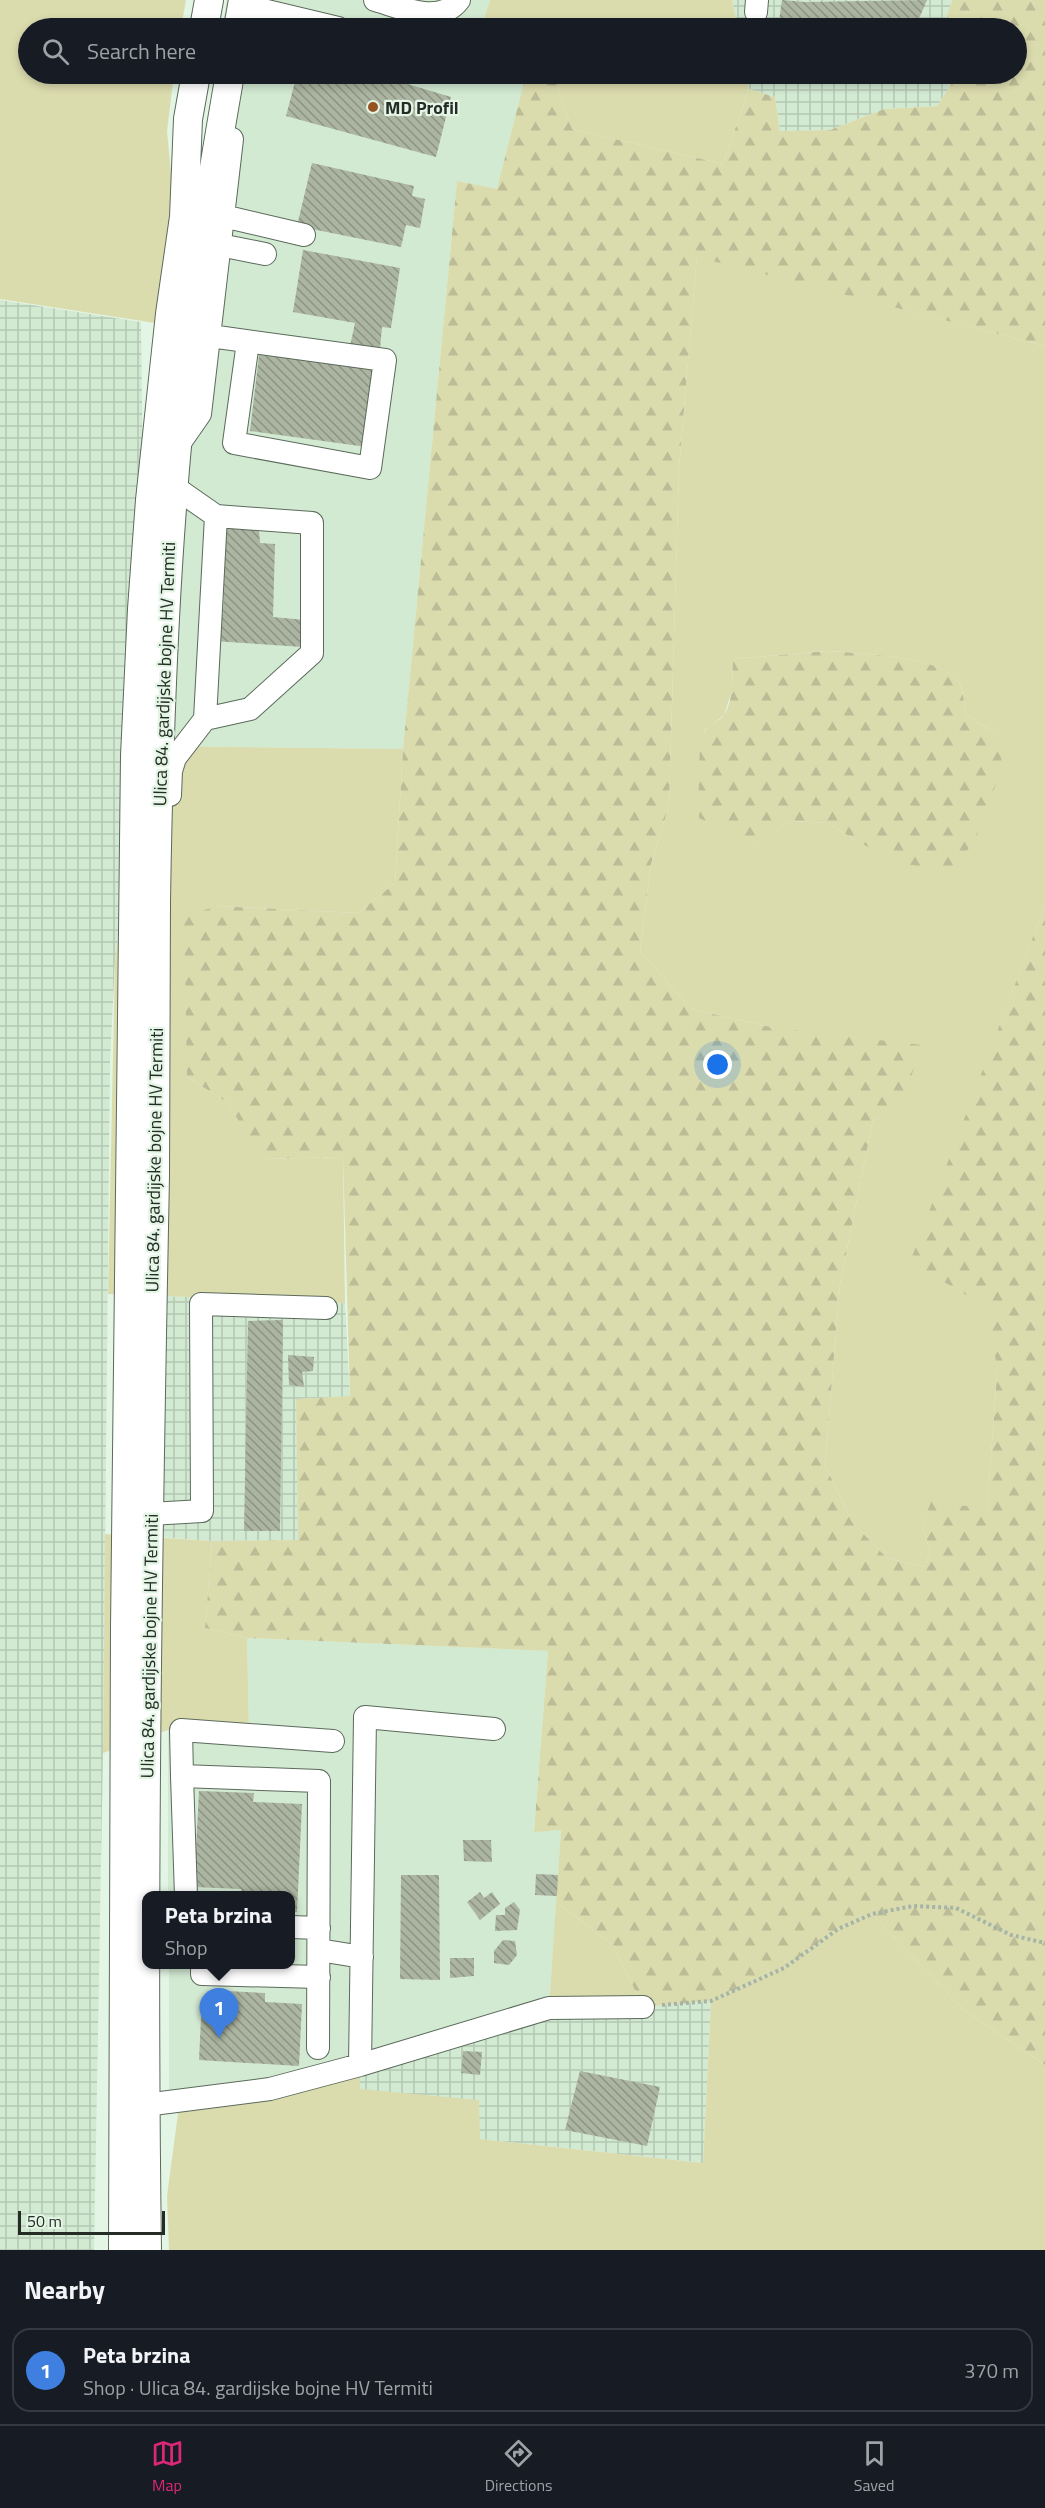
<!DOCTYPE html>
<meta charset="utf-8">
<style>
body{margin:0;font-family:"Titillium Web",sans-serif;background:#242831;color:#f1f3f6}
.scale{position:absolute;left:18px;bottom:15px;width:147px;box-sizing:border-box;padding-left:6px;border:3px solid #252b25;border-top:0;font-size:16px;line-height:21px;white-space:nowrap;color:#252b25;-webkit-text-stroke:4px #e3f5e4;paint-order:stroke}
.you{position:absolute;left:718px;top:1065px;width:21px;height:21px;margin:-15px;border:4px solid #fff;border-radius:50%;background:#1a73e8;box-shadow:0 0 0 9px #1a73e833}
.badge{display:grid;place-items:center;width:39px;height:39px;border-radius:50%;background:#db2777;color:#fff;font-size:20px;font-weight:700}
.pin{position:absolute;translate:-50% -50px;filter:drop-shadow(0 2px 3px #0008)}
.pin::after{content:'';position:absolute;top:32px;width:21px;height:18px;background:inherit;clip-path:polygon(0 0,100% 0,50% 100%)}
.popup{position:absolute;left:142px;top:1891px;width:153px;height:78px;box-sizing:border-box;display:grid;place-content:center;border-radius:12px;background:#171b24;filter:drop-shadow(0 2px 4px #0005);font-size:20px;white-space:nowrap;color:#9ea1a6}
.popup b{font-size:22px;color:#f1f3f6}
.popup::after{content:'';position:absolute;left:50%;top:100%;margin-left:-12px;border:12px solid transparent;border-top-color:#171b24}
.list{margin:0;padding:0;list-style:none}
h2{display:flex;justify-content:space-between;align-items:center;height:78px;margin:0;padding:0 24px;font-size:26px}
h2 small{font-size:20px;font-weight:400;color:#9ea1a6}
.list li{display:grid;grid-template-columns:39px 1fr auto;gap:18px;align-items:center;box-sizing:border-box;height:84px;margin:0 12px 12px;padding:0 12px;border:2px solid #363941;border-radius:18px}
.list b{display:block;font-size:22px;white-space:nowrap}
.list p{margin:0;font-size:20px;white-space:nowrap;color:#9ea1a6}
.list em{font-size:20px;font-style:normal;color:#9ea1a6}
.icon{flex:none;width:33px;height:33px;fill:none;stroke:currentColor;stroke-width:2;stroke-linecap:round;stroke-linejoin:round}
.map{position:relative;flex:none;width:1045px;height:2250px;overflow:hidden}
.search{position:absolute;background:#171b24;box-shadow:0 3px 9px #0003;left:18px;right:18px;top:18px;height:66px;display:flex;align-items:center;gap:15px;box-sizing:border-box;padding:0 21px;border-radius:33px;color:#9ea1a6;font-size:22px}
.sheet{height:174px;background:#171b24}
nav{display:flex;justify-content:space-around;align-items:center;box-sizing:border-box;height:84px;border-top:2px solid #363941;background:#171b24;font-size:16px;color:#9ea1a6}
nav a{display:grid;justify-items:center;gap:3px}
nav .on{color:#db2777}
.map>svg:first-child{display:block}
</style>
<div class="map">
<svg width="1045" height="2250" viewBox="0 0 1045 2250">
<defs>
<pattern id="industrial-grid" width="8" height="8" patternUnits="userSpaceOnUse" patternTransform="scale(1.5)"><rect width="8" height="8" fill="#d2e9d2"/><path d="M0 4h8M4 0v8" fill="none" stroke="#b4c8b4"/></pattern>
<pattern id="forest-firs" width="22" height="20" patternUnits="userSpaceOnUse" patternTransform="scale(1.5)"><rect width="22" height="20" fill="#dbdcae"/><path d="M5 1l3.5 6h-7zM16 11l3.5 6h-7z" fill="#bcbd96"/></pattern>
<pattern id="building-back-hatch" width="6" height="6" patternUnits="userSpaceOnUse" patternTransform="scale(1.5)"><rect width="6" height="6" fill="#acb5a1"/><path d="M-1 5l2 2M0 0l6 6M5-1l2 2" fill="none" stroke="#8c9383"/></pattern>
</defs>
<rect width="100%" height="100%" fill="#e3f5e4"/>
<path fill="#d2e9d2" d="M227 0H490L481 28H222Z
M214 74H526L497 190 457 181 403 749 146 746Z
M247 1638 548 1651 534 1831 561 1830 549 2008 360 2065 169 2102V1965L291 1964V1896L168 1895V1730L249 1729Z"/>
<path fill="url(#industrial-grid)" d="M732 0H952L943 28H738Z
M746 74H943L952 83 937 106 884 109 830 130 780 131 775 97 749 89Z
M0 300 141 322 146 746 115 961 110 1062 103 1753 94 2250H0Z
M162 1296 345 1303 350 1397 296 1399 298 1540 212 1541 161 1537Z
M711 2001 703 2163 480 2139 359 2089 360 2065 549 2008 643 2007Z"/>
<path fill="#dbdcae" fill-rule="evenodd" d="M0 0H186L181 28H28V74H174L167 131 173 194 155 323 0 299Z
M490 0H732L738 28H481Z
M553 74H746L749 89 723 164 572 129Z
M697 256 1045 346V905L911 1262 991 1309 997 1374 987 1510 931 1502 922 1527 930 1550 925 1567 887 1558 852 1522 825 1465 840 1284 873 1120 902 1102 775 1028 691 1009 640 951 651 864 669 806 679 468ZM827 651C855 653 946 656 959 683 964 691 964 705 966 715L999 735 858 842 829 823 790 821 754 845 701 782 699 758 705 730 724 715 732 691 733 659Z
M146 746 403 749 395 883 358 913 217 906 187 1077 227 1102 263 1159 343 1157 345 1303 108 1294 115 961Z
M105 1534 212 1541 205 1628 247 1638 249 1730H168L103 1753Z
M556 1902 613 1945 643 2007 549 2008Z
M872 1914 964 2010 1045 2065V2250H169L167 2196 179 2106 360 2065V2089L479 2100 480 2139 703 2163 711 2001 784 1968 838 1929Z"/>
<path fill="url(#forest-firs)" d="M952 0H1045V346L697 257 679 468 669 806 651 864 640 951 691 1009 775 1028 922 1045 902 1103 873 1120 840 1284 825 1465 852 1522 887 1558 925 1567 930 1550 922 1527 931 1501 987 1509 997 1374 990 1309 910 1262 1045 905V2065L964 2010 872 1914 838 1929 784 1968 711 2001 643 2007 613 1945 556 1902 561 1830 534 1832 548 1651 247 1638 205 1628 212 1541 298 1540 296 1399 350 1396 343 1157 262 1159 227 1102 187 1077 184 917 217 906 358 913 395 883 403 749 457 181 497 189 526 74H553L572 129 723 164 749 89 775 97 780 131 830 130 884 109 937 106 952 83 943 74H1016V28H943Z
M827 651C855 653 947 656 959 683 964 692 964 705 966 715L999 735 1002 768 974 843 947 871 905 864 858 842 829 823 790 821 755 845 699 818C700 798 695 744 706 730 710 723 720 721 724 715 734 700 732 676 733 659Z"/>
<path fill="url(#building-back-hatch)" d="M782 0 805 2 927 0 915 28H778Z
M297 74H374L451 97 436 157 286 116Z
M868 74H895L891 83Z
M312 163 414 186 412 196 425 199 420 228 406 225 401 247 297 226Z
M303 250 400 268 391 328 382 327 380 349 350 346 355 323 293 312Z
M260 347 375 362 367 447 250 431Z
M226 528 259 530 260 543 275 544 273 617 305 620 303 647 213 641 211 615 223 614Z
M283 1320 280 1531H244L248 1321Z
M288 1355 314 1357 313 1371 302 1372 304 1387 289 1385Z
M199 1791 254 1793 253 1802 302 1804 297 1912H291V1896H241V1889L194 1887Z
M463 1840H491L492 1862 464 1861Z
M536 1874 558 1875 557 1896 535 1895Z
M401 1875H439L440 1980 400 1979Z
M480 1892 484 1898 492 1892 500 1904 480 1920 467 1902Z
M514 1902 520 1910 517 1930 495 1931 496 1915H505V1908Z
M503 1940 515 1941 517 1955 509 1965 494 1963V1951Z
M450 1958H474V1976L450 1978Z
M227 1991 265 1993V2002L302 2004 299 2066 199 2060 202 1998 227 2000Z
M463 2051 482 2052 480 2075 461 2073Z
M580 2071 660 2087 647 2146 565 2130Z"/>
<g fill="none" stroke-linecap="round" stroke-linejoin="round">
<g stroke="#5b6a5b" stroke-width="24">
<path id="minor" d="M375 0C400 7 440 26 459 0
M242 5 338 28
M756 12 757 0
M223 216 304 235
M220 245 265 254
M210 336 385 360 370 468 234 443 248 342
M177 447 200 414 232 139
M205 719 250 709 312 653V523L216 516
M170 795 171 771 175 758 205 719 216 516 173 486
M150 1514 202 1511 201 1304 326 1308
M182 1776 181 1730 333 1741
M186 1896 182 1776 319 1781 318 2048
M291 1927 319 1928
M319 1950 362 1957
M202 1964V1974L319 1977
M360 2065 365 1717 494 1729
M145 2105 270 2089 360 2065 549 2008 643 2007"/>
</g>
<g stroke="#5b6a5b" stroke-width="30">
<path id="major" d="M204 28 209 0
M238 28 243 0
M123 2250 125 1628 135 756 142 609 150 500 170 314 184 217 188 119 196 74
M147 2250C142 1892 148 1534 155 1176 156 1085 155 993 156 902 158 771 162 639 172 508 182 362 205 217 230 74"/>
</g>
<path stroke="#a6b4a7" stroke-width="4" stroke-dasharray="3 3" stroke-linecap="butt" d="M662 2005 711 2001 784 1968 838 1929 872 1914 913 1906 956 1908 1011 1935 1045 1943"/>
<use href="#minor" stroke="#fff" stroke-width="22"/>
<use href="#major" stroke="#fff" stroke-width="28"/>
</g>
<circle fill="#955223" stroke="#e3f5e4" stroke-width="2" cx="373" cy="107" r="6"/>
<g text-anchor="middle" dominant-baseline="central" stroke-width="4.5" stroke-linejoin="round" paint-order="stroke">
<g font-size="18" font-weight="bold" fill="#252b25" stroke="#e3f5e4" text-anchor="start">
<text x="385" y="107">MD Profil</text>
</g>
<g font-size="18" fill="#252b25" stroke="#e3f5e4">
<text transform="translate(164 674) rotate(-88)">Ulica 84. gardijske bojne HV Termiti</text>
<text transform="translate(154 1160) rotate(-89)">Ulica 84. gardijske bojne HV Termiti</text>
<text transform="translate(149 1646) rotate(-89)">Ulica 84. gardijske bojne HV Termiti</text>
</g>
</g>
</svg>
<div class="scale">50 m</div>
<div class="you"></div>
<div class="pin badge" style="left:219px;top:2038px;background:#3f7fe0">1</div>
<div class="popup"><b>Peta brzina</b>Shop</div>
<div class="search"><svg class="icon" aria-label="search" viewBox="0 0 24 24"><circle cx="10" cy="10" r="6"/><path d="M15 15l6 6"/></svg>Search here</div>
</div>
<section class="sheet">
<h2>Nearby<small></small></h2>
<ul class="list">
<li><span class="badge" style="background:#3f7fe0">1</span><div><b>Peta brzina</b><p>Shop · Ulica 84. gardijske bojne HV Termiti</p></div><em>370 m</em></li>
</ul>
</section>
<nav>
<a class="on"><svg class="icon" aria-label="map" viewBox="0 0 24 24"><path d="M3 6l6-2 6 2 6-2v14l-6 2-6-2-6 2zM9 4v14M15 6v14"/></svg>Map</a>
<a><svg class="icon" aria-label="directions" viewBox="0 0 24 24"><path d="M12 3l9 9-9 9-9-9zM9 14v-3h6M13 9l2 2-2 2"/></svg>Directions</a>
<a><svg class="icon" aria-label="saved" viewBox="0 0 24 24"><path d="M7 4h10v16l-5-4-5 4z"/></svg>Saved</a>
</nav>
